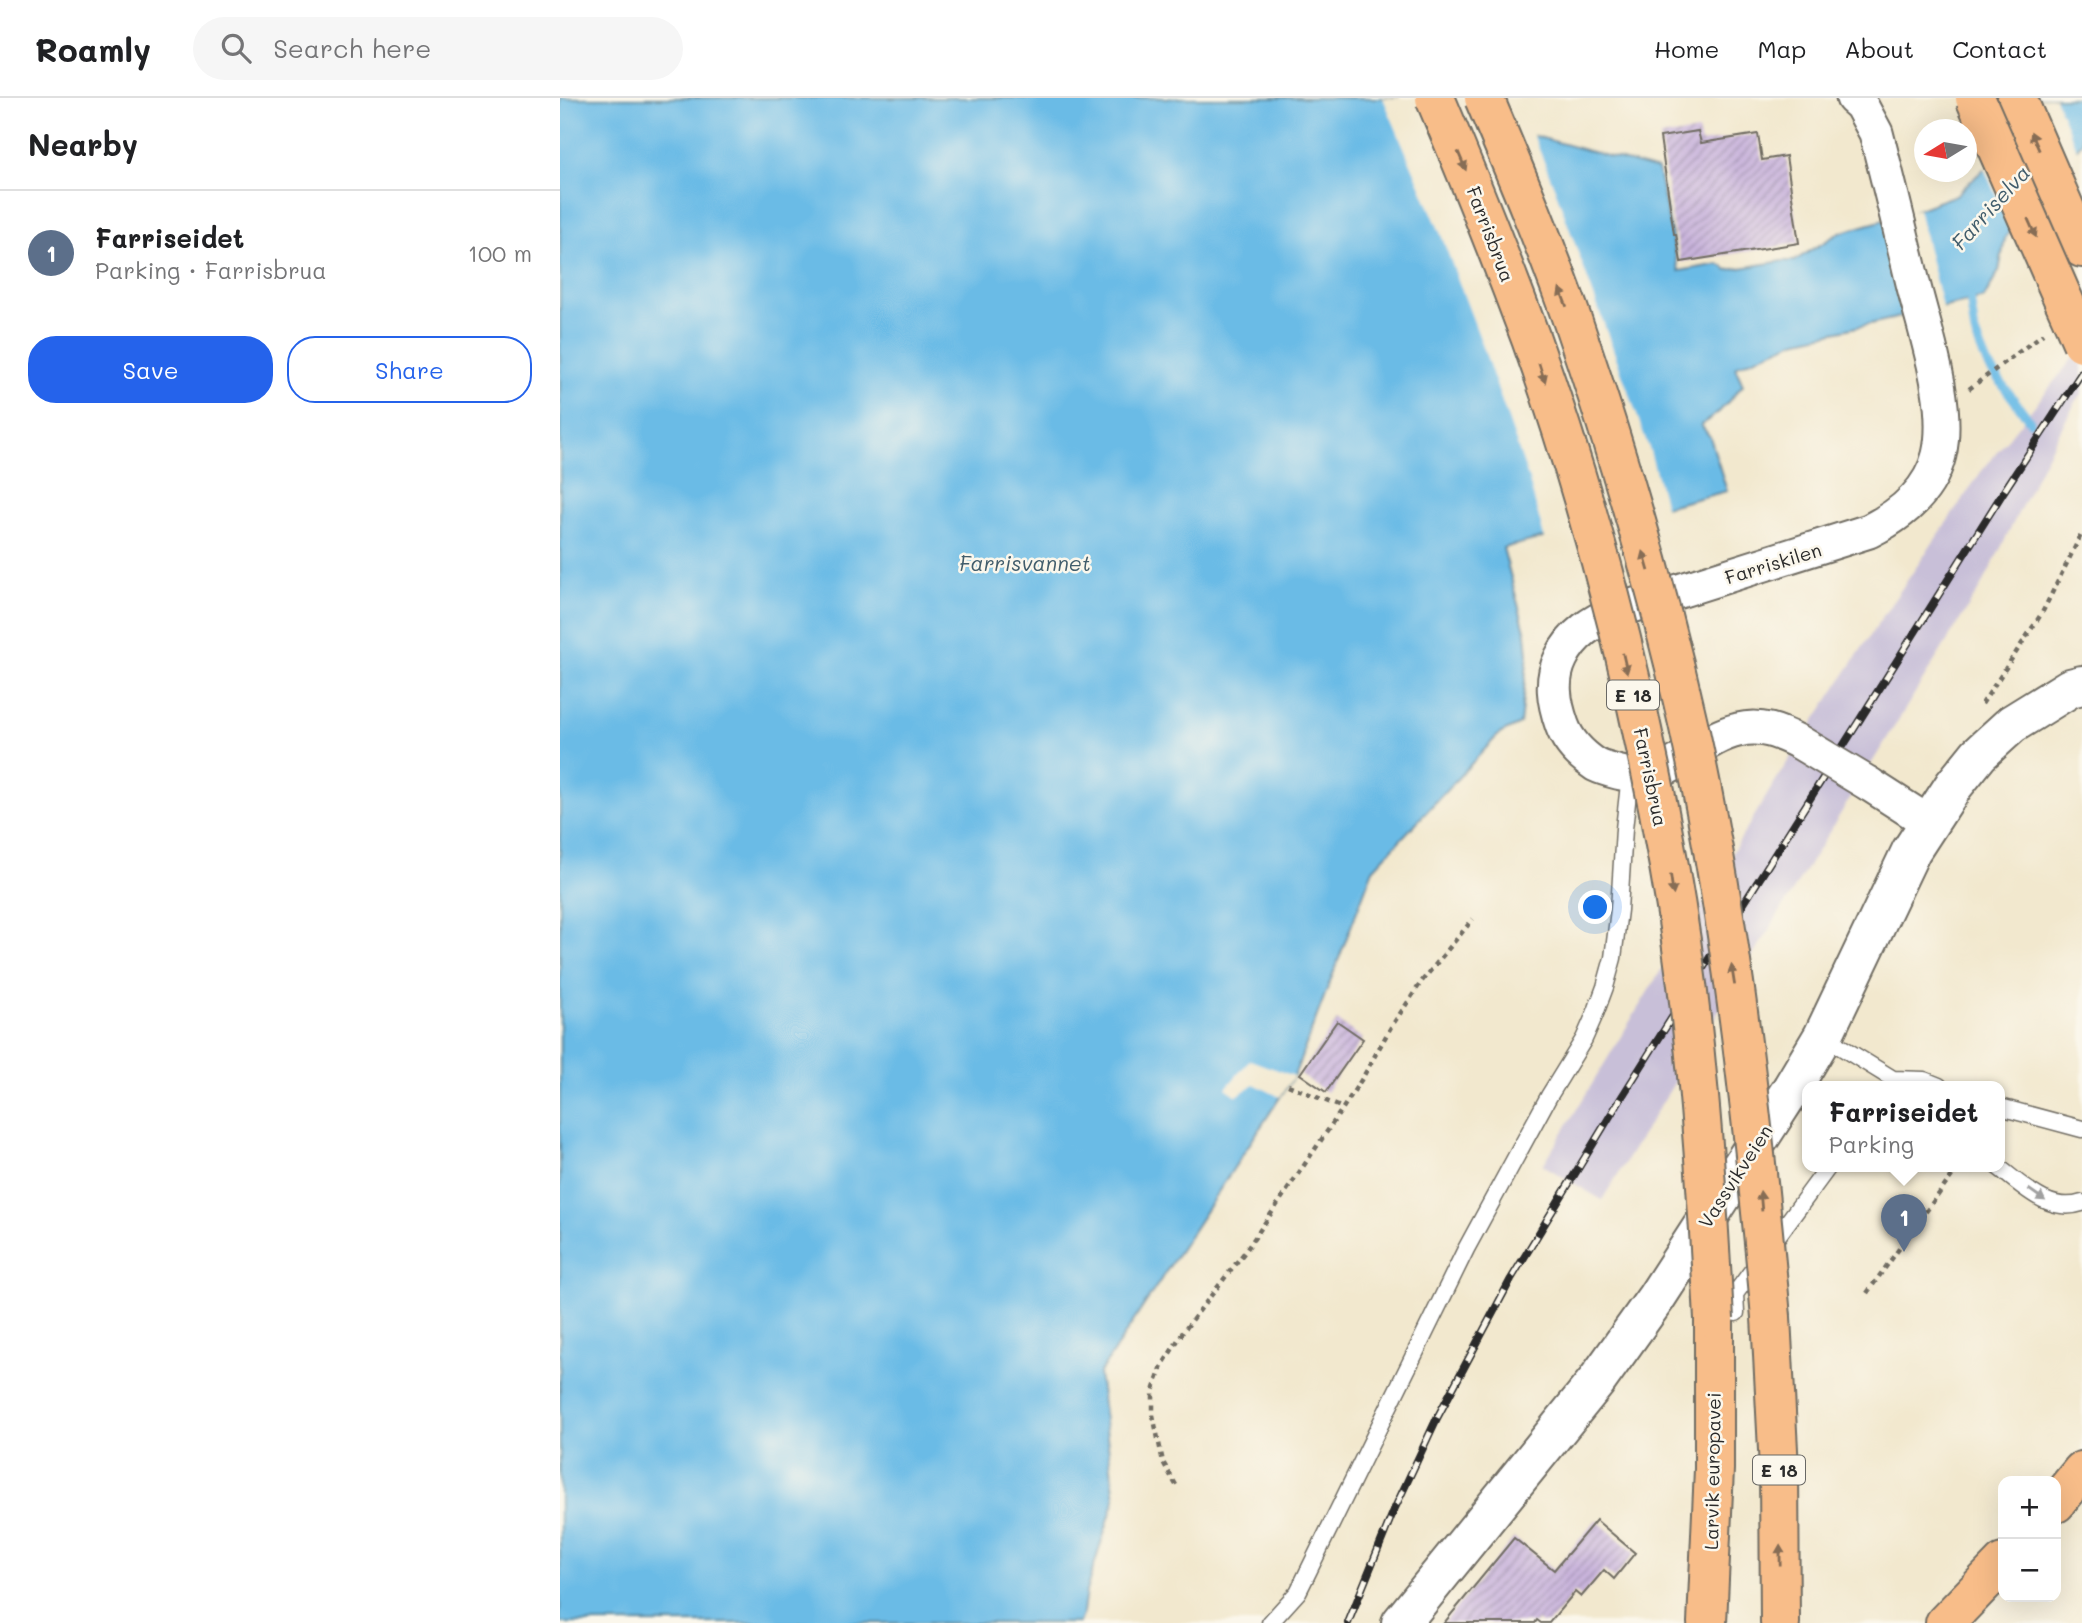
<!DOCTYPE html>
<meta charset="utf-8">
<style>
body{margin:0;font-family:Mali,sans-serif;background:#f6f6f6;color:#202124}
.controls{position:absolute;right:21px;bottom:21px;display:grid;overflow:hidden;border-radius:14px;box-shadow:0 7px 28px #0002}
.controls button{width:63px;height:63px;display:grid;place-items:center;padding:0;border:0;border-bottom:2px solid #e0e0e0;background:#fff;color:#202124;font:35px sans-serif}
.compass{position:absolute;left:1354px;top:21px;width:63px;height:63px;border-radius:50%;background:#fff;box-shadow:0 7px 28px #0002;rotate:259deg}
.you{position:absolute;left:1036px;top:810px;width:24px;height:24px;margin:-18px;border:5px solid #fff;border-radius:50%;background:#1a73e8;box-shadow:0 0 0 10px #1a73e833}
.badge{display:grid;place-items:center;width:46px;height:46px;border-radius:50%;background:#2563eb;color:#fff;font-size:23px;font-weight:700}
.pin{position:absolute;translate:-50% -58px;filter:drop-shadow(0 2px 4px #0008)}
.pin::after{content:'';position:absolute;top:37px;width:24px;height:21px;background:inherit;clip-path:polygon(0 0,100% 0,50% 100%)}
.popup{position:absolute;left:1242px;top:983px;width:203px;height:91px;box-sizing:border-box;display:grid;place-content:center;border-radius:14px;background:#fff;filter:drop-shadow(0 2px 5px #0005);font-size:23px;white-space:nowrap;color:#757577}
.popup b{font-size:26px;color:#202124}
.popup::after{content:'';position:absolute;left:50%;top:100%;margin-left:-14px;border:14px solid transparent;border-top-color:#fff}
.list{margin:0;padding:0;list-style:none}
h2{display:flex;justify-content:space-between;align-items:center;height:91px;margin:0;padding:0 28px;font-size:30px}
h2 small{font-size:23px;font-weight:400;color:#757577}
.list li{display:grid;grid-template-columns:46px 1fr auto;gap:21px;align-items:center;box-sizing:border-box;height:126px;padding:0 28px;border-top:2px solid #e0e0e0}
.list b{display:block;font-size:26px;white-space:nowrap}
.list p{margin:0;font-size:23px;white-space:nowrap;color:#757577}
.list em{font-size:23px;font-style:normal;color:#757577}
.actions{display:flex;gap:14px;padding:21px 28px}
.actions a{flex:1;padding:16px 0;border:2px solid #2563eb;border-radius:28px;text-align:center;font-size:24px;color:#2563eb}
.actions .main{background:#2563eb;color:#fff}
.icon{flex:none;width:38px;height:38px;fill:none;stroke:currentColor;stroke-width:2;stroke-linecap:round;stroke-linejoin:round}
.map{position:relative;flex:none;width:1522px;height:1525px;overflow:hidden}
header{display:flex;align-items:center;gap:42px;box-sizing:border-box;height:98px;padding:0 35px;background:#fff;border-bottom:2px solid #e0e0e0}
header strong{font-size:33px}
nav{display:flex;gap:38px;margin-inline-start:auto;font-size:24px}
.search{width:490px;height:63px;background:#f6f6f6;display:flex;align-items:center;gap:18px;box-sizing:border-box;padding:0 24px;border-radius:38px;color:#757577;font-size:26px}
main{display:flex}
aside{flex:1;background:#fff}
.map>svg:first-child{display:block}
</style>
<header>
<strong>Roamly</strong>
<div class="search"><svg class="icon" aria-label="search" viewBox="0 0 24 24"><circle cx="10" cy="10" r="6"/><path d="M15 15l6 6"/></svg>Search here</div>
<nav><a>Home</a><a>Map</a><a>About</a><a>Contact</a></nav>
</header>
<main>
<aside>
<h2>Nearby<small></small></h2>
<ul class="list">
<li><span class="badge" style="background:#5c6f8a">1</span><div><b>Farriseidet</b><p>Parking · Farrisbrua</p></div><em>100 m</em></li>
</ul>
<div class="actions"><a class="main">Save</a><a>Share</a></div>
</aside>
<div class="map">
<svg width="1522" height="1525" viewBox="0 0 1522 1525">
<defs>
<pattern id="building-hatch" width="6" height="6" patternUnits="userSpaceOnUse" patternTransform="scale(1.75)"><rect width="6" height="6" fill="#c9b4dc"/><path d="M-1 1l2-2M0 6l6-6M5 7l2-2" fill="none" stroke="#a393b3"/></pattern>
</defs>
<rect width="100%" height="100%" fill="#fbf7ec"/>
<filter id="ink" filterUnits="userSpaceOnUse"><feTurbulence type="fractalNoise" baseFrequency=".0143" numOctaves="2"/><feDisplacementMap in="SourceGraphic" scale="14" xChannelSelector="R" yChannelSelector="G"/><feConvolveMatrix kernelMatrix="1 2 1 2 8 2 1 2 1" color-interpolation-filters="sRGB"/></filter>
<filter id="wash" filterUnits="userSpaceOnUse"><feTurbulence type="fractalNoise" baseFrequency=".00686" numOctaves="4" result="noise"/><feDisplacementMap in="SourceGraphic" scale="28" xChannelSelector="R" yChannelSelector="G"/><feGaussianBlur stdDeviation="1.57" result="paint"/><feColorMatrix in="noise" values="0 0 0 0 0 0 0 0 0 0 0 0 0 0 0 0 0 1.4 0 .05"/><feComposite in="paint" operator="in"/></filter>
<g filter="url(#wash)">
<rect width="100%" height="100%" fill="#f2e8ce"/>
<path fill="#c8bfd8" d="M1522 249V296L1515 305 1485 361 1426 480 1042 1102 983 1067 1221 674 1321 521 1421 374Z"/>
<path fill="#6abbe6" stroke="#4a7388" stroke-width="2" d="M0 0H837L1098 72 1119 173 1159 166 1168 172 1223 163H1234L1279 135 1345 116 1396 97 1424 71 1473 0H1522V44L1445 140 1439 173 1424 200 1235 243 1175 269 1183 287 1159 314 1141 327 1150 339 1167 393 943 450 966 536 968 556 960 626 939 636 813 771 734 978 539 1276 555 1401 526 1493 523 1514 519 1525H0Z"/>
<path fill="#f2e8ce" d="M823 0H850L972 34 995 91 1090 353 1106 412 985 443 969 382 921 243 880 134Z
M1469 0H1495L1518 54 1453 135 1422 66Z
M1358 111 1383 213 1351 220 1327 118Z
M690 962 734 978 720 999 694 986 677 998 666 990Z"/>
<g fill="none" stroke-linecap="round" stroke-linejoin="round">
<path stroke="#6abbe6" stroke-width="9" d="M1409 192 1415 236 1427 266 1470 323"/>
</g>
<g id="blocks">
<path fill="url(#building-hatch)" d="M1138 33 1141 45 1198 36 1202 62 1226 58 1239 145 1121 164 1116 136H1114L1100 39Z
M777 923 803 941 766 994 740 976Z
M1036 1422 1075 1455 1054 1481 1044 1472 1021 1499 1015 1494 989 1525H981L977 1522 975 1525H884L954 1440 994 1472Z"/>
</g>
</g>
<g filter="url(#ink)">
<use href="#blocks" fill-opacity="0" stroke="#716d64" stroke-width="2"/>
<g fill="none" stroke-linecap="round" stroke-linejoin="round">
<g stroke="#716d64" stroke-width="19">
<path id="service" d="M1263 938 1333 981 1339 988
M1333 981 1364 982 1379 988
M1440 1009 1522 1031
M1437 1068C1462 1087 1489 1116 1522 1105
M1176 1215 1175 1196 1269 1068
M710 1525 738 1494 744 1482 906 1151 989 998 1024 941 1035 916 1045 889 1053 860 1059 812 1064 731 1070 677"/>
</g>
<g stroke="#716d64" stroke-width="37">
<path id="minor" d="M1239 644C1219 634 1201 626 1178 632 1134 642 1111 687 1061 675 1053 673 1044 671 1036 667 1021 657 1008 644 1002 627 994 604 990 582 1001 560 1013 535 1033 524 1056 513L1309 433C1341 417 1370 394 1379 357 1391 307 1365 234 1353 185 1341 135 1329 85 1316 35L1301 7 1293 0
M1309 686 1368 724"/>
</g>
<g stroke="#716d64" stroke-width="42">
<path id="tertiary" d="M841 1525 1036 1284 1096 1200 1232 990 1263 938 1351 753 1394 687 1419 656 1452 626 1510 590 1522 587"/>
</g>
<g stroke="#716d64" stroke-width="42">
<path id="trunk" d="M1457 0 1522 150
M1496 1405 1522 1373
M1385 1525 1443 1465"/>
</g>
<g stroke="#716d64" stroke-width="42">
<path id="motorway" d="M1211 1219 1219 1371 1220 1525
M1147 1525 1154 1371V1221"/>
</g>
<path stroke="#716d64" stroke-width="4.5" stroke-dasharray="5 5" stroke-linecap="butt" d="M1409 291 1483 236
M1422 606 1482 515 1522 435
M728 987 783 1010
M1307 1195 1399 1068
M616 1387 603 1364 593 1317V1293L602 1268 623 1234 687 1151 783 1010 803 979 831 929 862 883 913 821"/>
<use href="#service" stroke="#fff" stroke-width="16"/>
<use href="#minor" stroke="#fff" stroke-width="33"/>
<use href="#tertiary" stroke="#fff" stroke-width="38"/>
<use href="#trunk" stroke="#f8bd89" stroke-width="38"/>
<use href="#motorway" stroke="#f8bd89" stroke-width="38"/>
<g stroke="#2b2b2b" stroke-width="8">
<path id="rail" d="M788 1525 834 1412 877 1320 951 1181 1058 1005 1444 393 1522 274"/>
</g>
<use href="#rail" stroke="#fbf7ec" stroke-width="5" stroke-dasharray="16" stroke-linecap="butt"/>
<g stroke="#716d64" stroke-width="37" stroke-linecap="butt">
<path id="minor-bridge" d="M1239 644 1309 686"/>
</g>
<g stroke="#716d64" stroke-width="42" stroke-linecap="butt">
<path id="trunk-bridge" d="M1415 0 1522 244"/>
</g>
<g stroke="#716d64" stroke-width="42" stroke-linecap="butt">
<path id="motorway-bridge" d="M875 0C909 80 941 160 971 241 1031 409 1078 593 1109 768 1136 918 1146 1070 1154 1221
M924 0C956 76 988 152 1015 230 1059 359 1098 491 1128 625 1171 820 1193 1020 1211 1219"/>
</g>
<use href="#minor-bridge" stroke="#fff" stroke-width="33"/>
<use href="#trunk-bridge" stroke="#f8bd89" stroke-width="38"/>
<use href="#motorway-bridge" stroke="#f8bd89" stroke-width="38"/>
</g>
<defs><path id="oneway-solid" d="M-6-.8H1V-3.2L6.5 0L1 3.2V.8H-6Z" transform="scale(1.75)"/></defs>
<g fill="#876d55">
<use href="#oneway-solid" transform="translate(1475 43) rotate(-114)"/>
<use href="#oneway-solid" transform="translate(902 63) rotate(67)"/>
<use href="#oneway-solid" transform="translate(1472 130) rotate(66)"/>
<use href="#oneway-solid" transform="translate(1003 199) rotate(-111)"/>
<use href="#oneway-solid" transform="translate(982 275) rotate(72)"/>
<use href="#oneway-solid" transform="translate(1086 463) rotate(-106)"/>
<use href="#oneway-solid" transform="translate(1065 565) rotate(77)"/>
<use href="#oneway-solid" transform="translate(1112 787) rotate(82)"/>
<use href="#oneway-solid" transform="translate(1173 877) rotate(-99)"/>
<use href="#oneway-solid" transform="translate(1201 1103) rotate(-95)"/>
<use href="#oneway-solid" transform="translate(1220 1457) rotate(-91)"/>
</g>
<use fill="#a0a0a0" href="#oneway-solid" transform="translate(1477 1097) rotate(35)"/>
</g>
<g text-anchor="middle" dominant-baseline="central" stroke-width="5" stroke-linejoin="round" paint-order="stroke">
<g fill="#fbf7ec" stroke="#696865" stroke-width="2">
<rect x="1047" y="582.5" width="52" height="29" rx="5"/>
<rect x="1193" y="1357.5" width="52" height="29" rx="5"/>
</g>
<g font-size="18" font-weight="bold" fill="#2b2b2b">
<text x="1073" y="597">E 18</text>
<text x="1219" y="1372">E 18</text>
</g>
<g font-size="19" fill="#2b2b2b" stroke="#fbf7ec">
<text transform="translate(931 136) rotate(69)">Farrisbrua</text>
<text transform="translate(1213 465) rotate(-17)">Farriskilen</text>
<text transform="translate(1091 679) rotate(78)">Farrisbrua</text>
<text transform="translate(1175 1078) rotate(-57)">Vassvikveien</text>
<text transform="translate(1152 1373) rotate(-89)">Larvik europavei</text>
</g>
<g font-size="21" font-style="italic" fill="#415d6c" stroke="#fbf7ec">
<text transform="translate(1430 109) rotate(-48)">Farriselva</text>
<text x="465" y="464">Farrisvannet</text>
</g>
</g>
</svg>
<div class="controls">
<button>+</button>
<button>−</button>
</div>
<svg class="compass" viewBox="-18 -18 36 36"><path d="M0-13l5 13h-10z" fill="#e53935"/><path d="M0 13l5-13h-10z" fill="#757577"/></svg>
<div class="you"></div>
<div class="pin badge" style="left:1344px;top:1154px;background:#5c6f8a">1</div>
<div class="popup"><b>Farriseidet</b>Parking</div>
</div>
</main>
